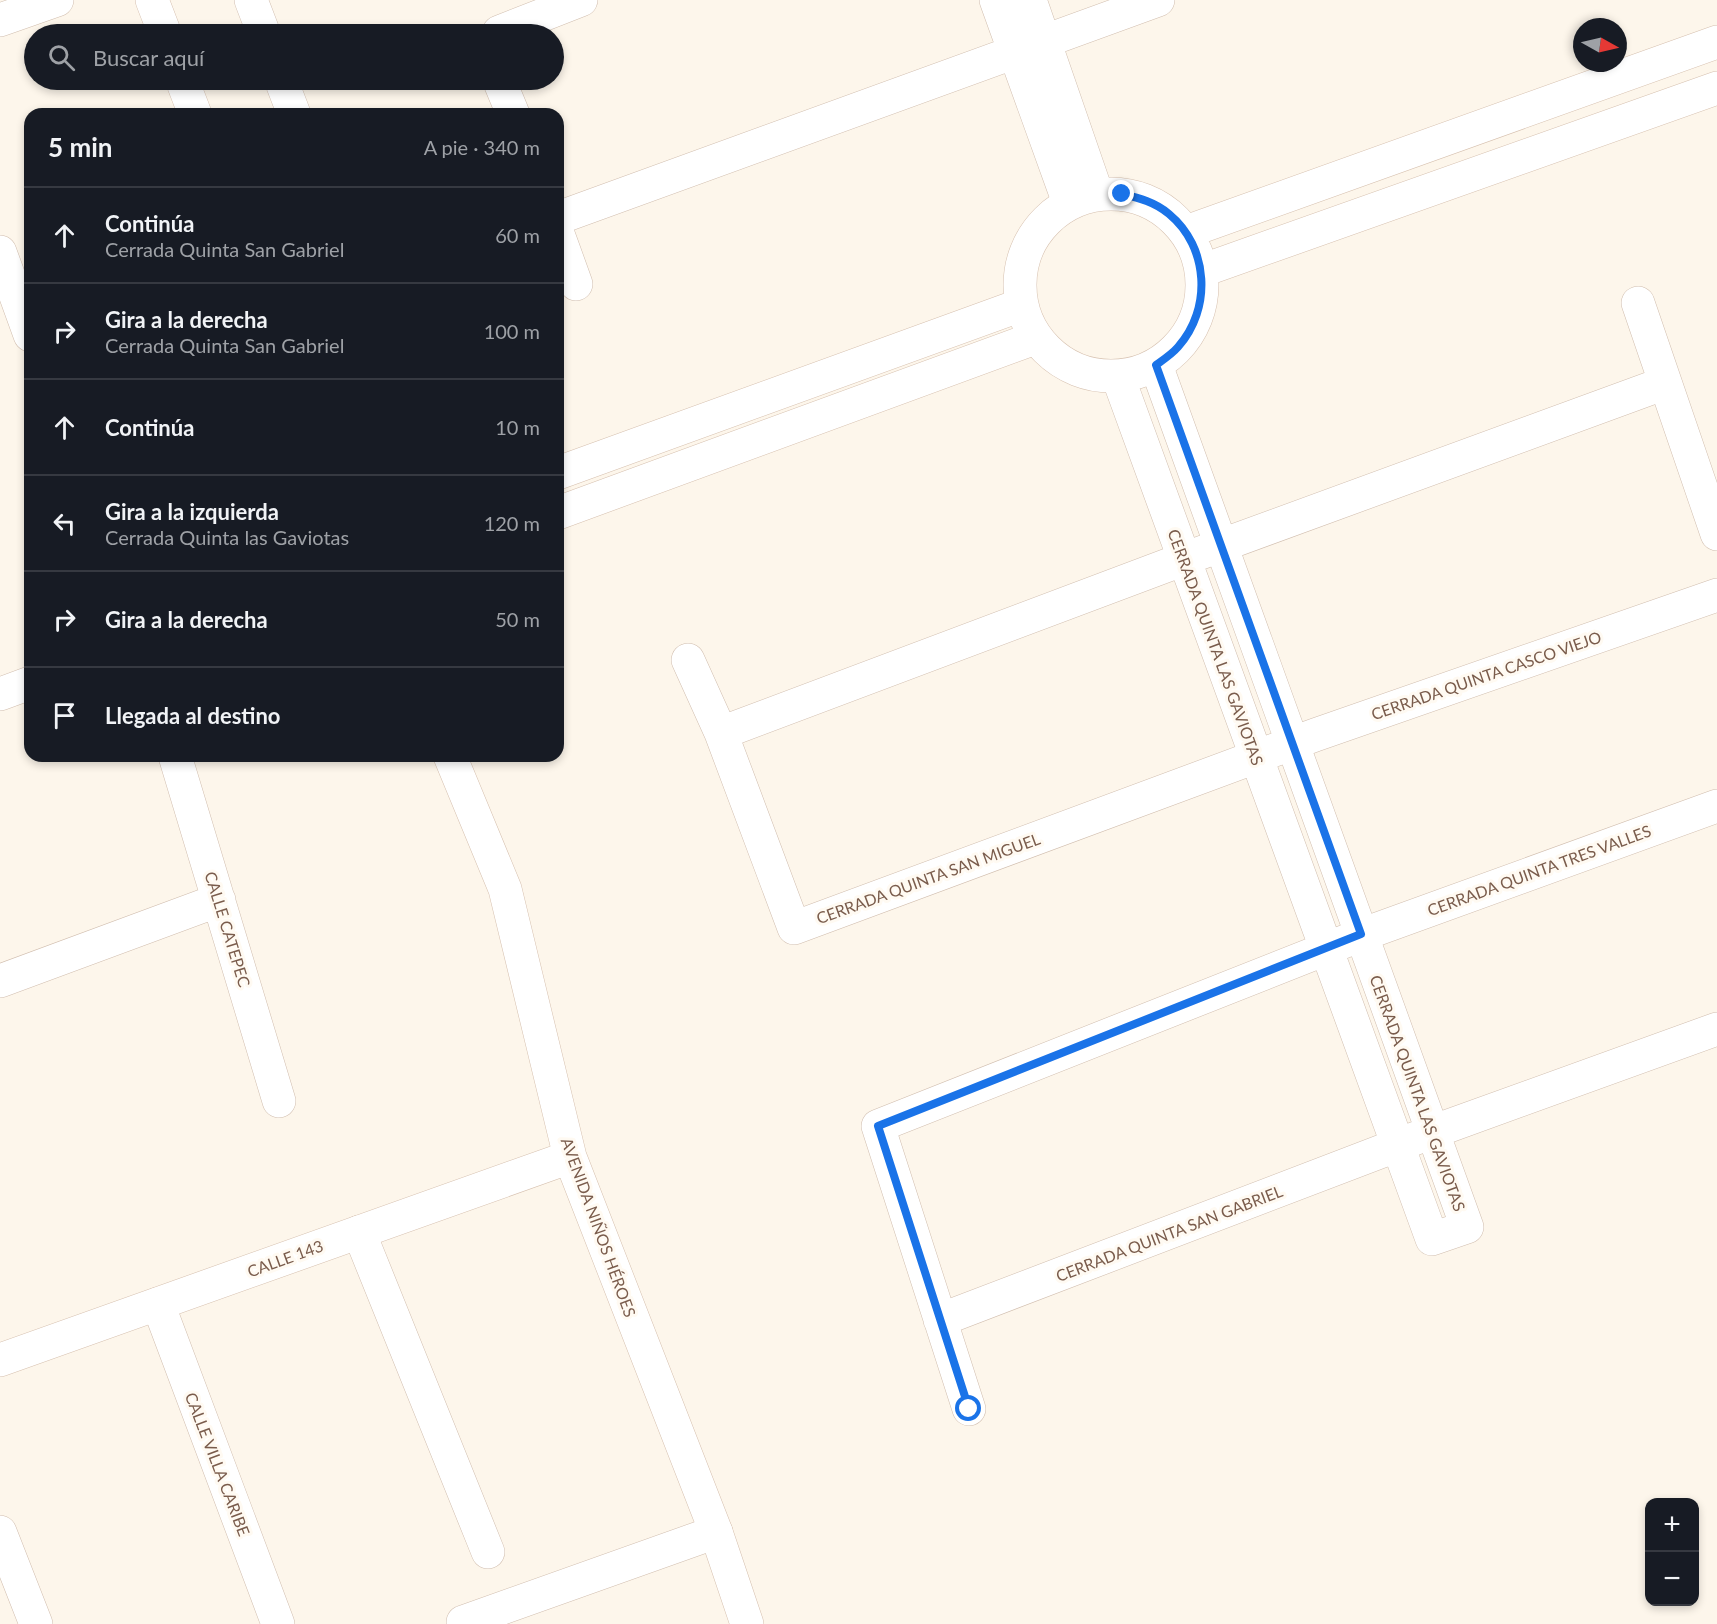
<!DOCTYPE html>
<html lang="es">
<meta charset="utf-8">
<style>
body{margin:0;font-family:Lato,sans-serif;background:#20242c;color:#f1f3f6}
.controls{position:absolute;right:18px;bottom:18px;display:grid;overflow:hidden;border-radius:12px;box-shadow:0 3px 9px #0003}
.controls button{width:54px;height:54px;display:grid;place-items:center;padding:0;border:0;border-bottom:2px solid #363941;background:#171b24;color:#f1f3f6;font:30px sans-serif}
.compass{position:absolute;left:1573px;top:18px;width:54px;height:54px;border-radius:50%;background:#171b24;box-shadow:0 3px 9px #0003;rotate:98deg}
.stop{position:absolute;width:18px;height:18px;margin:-14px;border:4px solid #1a73e8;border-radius:50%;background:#fff}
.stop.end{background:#1a73e8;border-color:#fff;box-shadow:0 2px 6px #0008}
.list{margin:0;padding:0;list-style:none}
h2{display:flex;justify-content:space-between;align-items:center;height:78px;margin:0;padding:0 24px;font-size:26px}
h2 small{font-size:20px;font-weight:400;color:#9ea1a6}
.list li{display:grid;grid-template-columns:39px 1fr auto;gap:18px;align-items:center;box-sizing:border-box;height:96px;padding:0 24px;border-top:2px solid #363941}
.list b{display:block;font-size:22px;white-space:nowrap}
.list p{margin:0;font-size:20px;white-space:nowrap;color:#9ea1a6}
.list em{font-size:20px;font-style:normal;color:#9ea1a6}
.icon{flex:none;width:33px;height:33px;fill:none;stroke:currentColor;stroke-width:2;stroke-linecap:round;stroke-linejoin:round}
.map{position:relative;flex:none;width:1717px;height:1624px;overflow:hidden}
.search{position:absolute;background:#171b24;box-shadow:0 3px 9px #0003;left:24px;top:24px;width:540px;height:66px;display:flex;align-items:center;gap:15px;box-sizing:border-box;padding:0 21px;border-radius:33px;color:#9ea1a6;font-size:22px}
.panel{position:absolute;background:#171b24;box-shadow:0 3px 9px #0003;left:24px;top:108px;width:540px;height:654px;border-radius:18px}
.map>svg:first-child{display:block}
</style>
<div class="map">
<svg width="1717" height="1624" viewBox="0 0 1717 1624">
<rect width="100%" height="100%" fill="#fdf6eb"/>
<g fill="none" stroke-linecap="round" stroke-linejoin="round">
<g stroke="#d1beaf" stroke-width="34">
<path id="street" d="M251 0 264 34
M996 0 1069 203
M1030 0 1097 194
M0 20 57 0
M498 34 499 32 581 0
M281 80 294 114
M499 80 513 114
M558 218 1158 0
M558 234 576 284
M0 252 30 335
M1638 303 1717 534
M1118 377 1432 1239 1467 1227 1156 365
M688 660 721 733 794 928 1315 735 1717 595
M0 694 30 683
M721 733 1184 559 1665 383
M175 756 279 1101
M0 981 219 900
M359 1232 488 1552
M158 1304 278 1624
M940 1320 1432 1132 1717 1029
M969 1409 878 1126 1361 935 1717 806
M0 1532 36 1624
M464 1624 463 1622 716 1532"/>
</g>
<g stroke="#d6c0af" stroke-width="34">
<path id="secondary" d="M152 0 165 34
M182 80 195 114
M1020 285a91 91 0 1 1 182 0a91 91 0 1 1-182 0Z
M1186 232 1717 42
M1201 271 1717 88
M558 473 1021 305
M558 513 1035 338
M450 756 505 889 570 1157 716 1532 747 1624
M0 1360 570 1157"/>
</g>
<use href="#street" stroke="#fff" stroke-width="33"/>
<use href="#secondary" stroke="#fff" stroke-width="33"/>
</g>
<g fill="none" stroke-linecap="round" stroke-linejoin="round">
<path stroke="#1a73e8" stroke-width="8" d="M969 1409 878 1126 1361 934 1156 365C1163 360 1172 354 1178 347 1212 309 1209 247 1169 214 1155 202 1139 198 1122 194"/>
</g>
<g text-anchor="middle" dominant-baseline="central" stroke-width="6" stroke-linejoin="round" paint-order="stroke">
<g font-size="16" fill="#7a5c4c" stroke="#fffaf2">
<text transform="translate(1216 647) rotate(70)">CERRADA QUINTA LAS GAVIOTAS</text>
<text transform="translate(1486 675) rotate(-19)">CERRADA QUINTA CASCO VIEJO</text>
<text transform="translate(1539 870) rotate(-20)">CERRADA QUINTA TRES VALLES</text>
<text transform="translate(928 878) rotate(-20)">CERRADA QUINTA SAN MIGUEL</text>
<text transform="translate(228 929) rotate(73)">CALLE CATEPEC</text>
<text transform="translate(1418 1093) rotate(70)">CERRADA QUINTA LAS GAVIOTAS</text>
<text transform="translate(599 1227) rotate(70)">AVENIDA NIÑOS HÉROES</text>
<text transform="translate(1169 1233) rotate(-21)">CERRADA QUINTA SAN GABRIEL</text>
<text transform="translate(285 1258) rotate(-20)">CALLE 143</text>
<text transform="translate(218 1464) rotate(69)">CALLE VILLA CARIBE</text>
</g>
</g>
</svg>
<div class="controls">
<button>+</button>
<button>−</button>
</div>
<svg class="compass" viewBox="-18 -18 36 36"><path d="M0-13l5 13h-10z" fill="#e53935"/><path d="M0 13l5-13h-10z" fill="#9ea1a6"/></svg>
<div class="stop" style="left:969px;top:1409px"></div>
<div class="stop end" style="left:1122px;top:194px"></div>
<div class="search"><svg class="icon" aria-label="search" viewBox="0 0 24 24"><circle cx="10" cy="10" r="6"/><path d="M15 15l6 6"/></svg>Buscar aquí</div>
<section class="panel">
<h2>5 min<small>A pie · 340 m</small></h2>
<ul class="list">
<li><svg class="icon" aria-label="ahead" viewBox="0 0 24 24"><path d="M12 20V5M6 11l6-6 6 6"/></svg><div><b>Continúa</b><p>Cerrada Quinta San Gabriel</p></div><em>60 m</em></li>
<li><svg class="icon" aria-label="right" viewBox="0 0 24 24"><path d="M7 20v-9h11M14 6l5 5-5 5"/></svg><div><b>Gira a la derecha</b><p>Cerrada Quinta San Gabriel</p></div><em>100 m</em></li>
<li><svg class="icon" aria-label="ahead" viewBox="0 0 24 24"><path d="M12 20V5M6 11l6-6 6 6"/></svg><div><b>Continúa</b></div><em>10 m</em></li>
<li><svg class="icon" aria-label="left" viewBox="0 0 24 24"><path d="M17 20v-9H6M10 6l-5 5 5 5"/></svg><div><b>Gira a la izquierda</b><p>Cerrada Quinta las Gaviotas</p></div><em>120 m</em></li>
<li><svg class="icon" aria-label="right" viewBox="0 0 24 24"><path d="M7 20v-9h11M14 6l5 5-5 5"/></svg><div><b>Gira a la derecha</b></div><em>50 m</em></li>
<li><svg class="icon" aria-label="arrive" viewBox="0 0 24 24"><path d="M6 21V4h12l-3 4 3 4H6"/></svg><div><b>Llegada al destino</b></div></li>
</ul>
</section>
</div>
